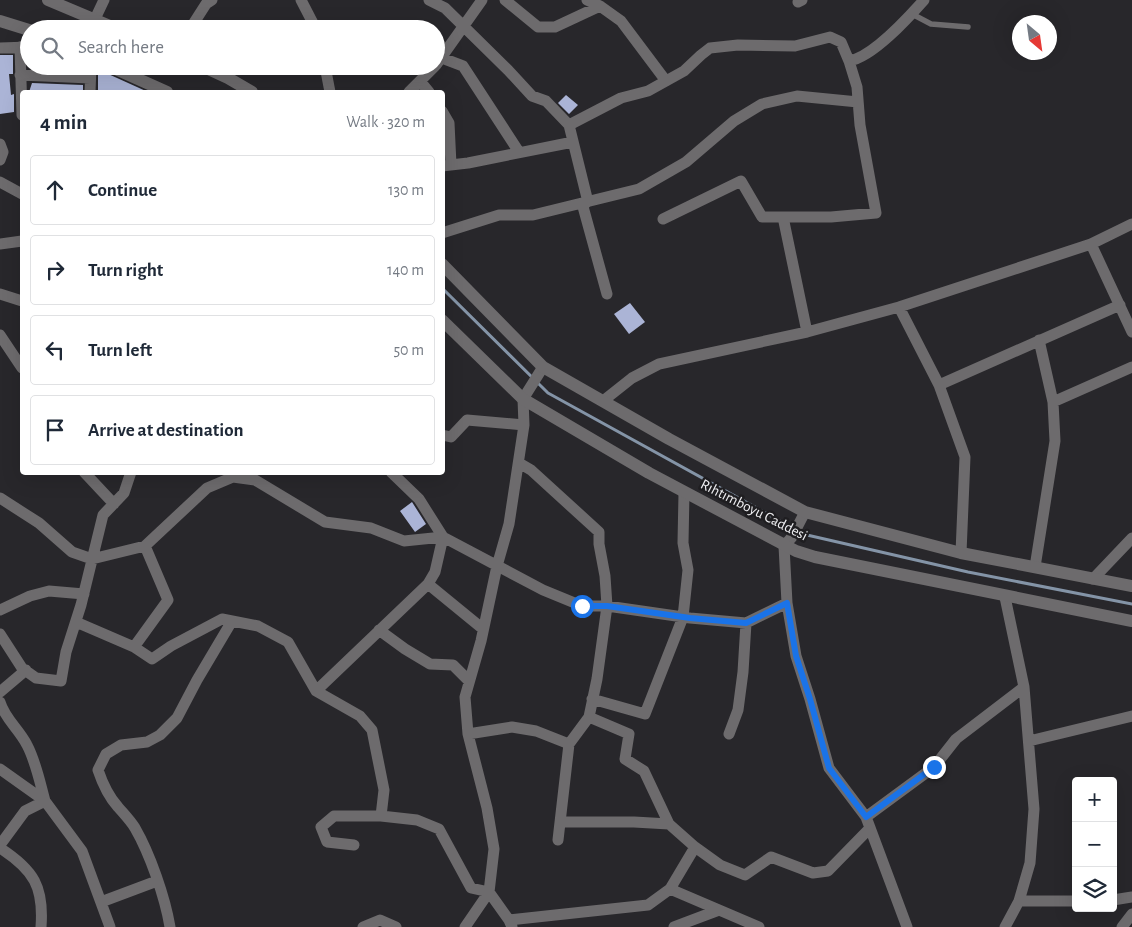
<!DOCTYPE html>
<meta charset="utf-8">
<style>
body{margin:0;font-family:"Alegreya Sans",sans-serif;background:#f2f2f3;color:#1f2937}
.controls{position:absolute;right:15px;bottom:15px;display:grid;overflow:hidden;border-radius:5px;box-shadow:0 5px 20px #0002}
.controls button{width:45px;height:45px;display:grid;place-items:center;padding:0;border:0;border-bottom:1px solid #e0e1e3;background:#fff;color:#1f2937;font:25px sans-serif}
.compass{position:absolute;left:1012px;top:15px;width:45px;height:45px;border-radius:50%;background:#fff;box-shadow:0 5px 20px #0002;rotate:151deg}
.stop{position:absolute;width:15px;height:15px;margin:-11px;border:4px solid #1a73e8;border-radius:50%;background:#fff}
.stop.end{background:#1a73e8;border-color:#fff;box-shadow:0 1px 5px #0008}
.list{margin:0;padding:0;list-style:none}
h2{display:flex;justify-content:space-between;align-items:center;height:65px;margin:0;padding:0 20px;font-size:21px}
h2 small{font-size:16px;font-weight:400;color:#747a83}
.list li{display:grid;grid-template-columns:32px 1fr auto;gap:15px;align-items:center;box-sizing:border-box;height:70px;margin:0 10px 10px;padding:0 10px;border:1px solid #e0e1e3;border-radius:5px}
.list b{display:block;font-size:19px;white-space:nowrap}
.list em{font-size:16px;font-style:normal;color:#747a83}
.icon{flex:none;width:28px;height:28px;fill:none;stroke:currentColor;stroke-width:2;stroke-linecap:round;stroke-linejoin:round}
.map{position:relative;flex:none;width:1132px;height:927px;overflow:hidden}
.search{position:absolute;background:#fff;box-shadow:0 5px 20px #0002;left:20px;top:20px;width:425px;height:55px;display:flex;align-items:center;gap:12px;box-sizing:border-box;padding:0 18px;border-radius:28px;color:#747a83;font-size:19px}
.panel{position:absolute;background:#fff;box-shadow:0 5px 20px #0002;left:20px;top:90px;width:425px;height:385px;border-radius:5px}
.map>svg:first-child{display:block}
</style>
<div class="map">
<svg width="1132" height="927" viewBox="0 0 1132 927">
<rect width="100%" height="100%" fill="#28272b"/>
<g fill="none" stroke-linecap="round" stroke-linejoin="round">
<path stroke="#8494a7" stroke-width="3" d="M442 288 548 393 793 528
M799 531 807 535 968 572 1132 604"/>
</g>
<path fill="#abb4d6" d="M0 55H13V74H9L11 95 14 94V112L0 114Z
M42 66H83V70L40 68Z
M98 67 106 73 148 92H98Z
M32 83 83 85V92H29Z
M566 95 578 105 569 114 558 103Z
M630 303 645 322 629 334 614 314Z
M412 502 426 524 415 532 400 511Z"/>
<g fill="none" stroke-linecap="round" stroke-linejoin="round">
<path stroke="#6d6b6d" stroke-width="5.5" d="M912 14 931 24 968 27"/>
<path stroke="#6d6b6d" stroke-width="11" d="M301 0 316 29
M429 0 445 8 508 70 532 96 546 101 569 125 588 202
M505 0 538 27H555L600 6
M587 0 600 6 621 21 666 81
M798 2 802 0
M95 19 104 0
M190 29 206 4 212 0
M20 47 22 115
M0 48 29 47
M442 58 463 66 519 152
M849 61C873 57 908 18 924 0
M436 65 482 0
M325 66 330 92
M20 75 90 78
M420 81 429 92
M90 92 91 66
M409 92 435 66
M442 111 449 123 451 165
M569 125 621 98 648 91 684 71 701 55 710 48 738 45 795 46 830 37 841 42 849 61 857 87 860 125 876 213 831 217H762L741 181 663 219
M0 144 3 152 0 160
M442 166 468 163 573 142
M0 182 22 194
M582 203 607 294
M783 217 807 332
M442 233 499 215H533L639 189 686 162 734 121 762 104 797 96 858 102
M0 244 22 241
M1091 244 1132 332
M0 294 22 301
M899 307 939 385 965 457 961 553
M0 335 22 368
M939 385 1120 305
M603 401 632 378 659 364 807 332 899 307 1091 244 1132 224
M1053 402 1132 367
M442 435 451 437 467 420 524 425
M84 472 114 504
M391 472 419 499 443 537 543 590 582 606H607L690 618 746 623 787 603
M0 498 39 523 72 552 92 559 145 546 207 488 233 477 255 480 325 522 371 528 404 541 443 537 435 572 428 584 316 691
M805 512 792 537 784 546 787 603 796 656 810 699 829 768 866 817 907 927
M1035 567 1055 441 1053 402 1039 340
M1093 579 1132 538
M428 584 483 629
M0 610 30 596 49 591 84 594
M76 622 134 647 152 659 171 646 222 619 258 626 288 642 316 691 360 716 372 730 384 790 381 816
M379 630 405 649 430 664 453 665 469 681
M0 634 22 668 36 678 61 681 66 652 81 605 103 515 124 493 131 472
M134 647 168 600 145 546
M0 692 26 670
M592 699 645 714 683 617 688 570 683 543 684 493
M0 702C5 719 19 729 27 745 36 762 40 783 45 801L25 811 0 845
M589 717 629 734 625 759 644 771 669 824 695 847 720 865 745 875 771 857 813 873 828 871 870 828
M468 734 512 727 536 731 569 744 589 717 597 679 607 606 605 576 599 544V532L531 470 519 463
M729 734 738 710 743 672 746 623
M1029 741 1132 716
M0 769 45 801 82 851 110 927
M866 817 934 767 956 739 1024 687
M560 822H634L669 824
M558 840 569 744
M354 845 327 842 321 827 334 816H381L417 820 439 829 471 888 489 892 509 920 512 927
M0 848C34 870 44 887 41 927
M670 889 759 927
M1113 900 1132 897
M1019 901H1076
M101 902 157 881
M509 920 648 905 670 889 695 847
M170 927C165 897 150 854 135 828 130 820 124 814 118 807 109 797 102 782 98 770L106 754 121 745 147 742 160 735 177 718 197 680 232 621
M363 927 380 920 396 927
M465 927 489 892 494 849 487 808 468 734 465 697 481 641 497 566 509 524 524 425 523 399 543 367
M674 927 719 910
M1005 927 1019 901 1030 863 1034 809 1024 687 1005 597
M1122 927 1132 914"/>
<path stroke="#6d6b6d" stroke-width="12" d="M48 0 117 29
M0 21 29 30
M109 66 167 92
M202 66 228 78 252 92
M442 264 543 367 669 439 805 512 961 553 1132 586
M442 320 523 399 649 473 796 551 815 557 1132 621"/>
</g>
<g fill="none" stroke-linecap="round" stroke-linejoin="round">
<path stroke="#1a73e8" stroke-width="6" d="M582 606H607L690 618 746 623 787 603 796 656 810 699 829 768 866 817 934 767"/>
</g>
<g text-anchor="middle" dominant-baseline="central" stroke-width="5" stroke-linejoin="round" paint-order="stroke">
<g font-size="15" fill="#f0f0f3" stroke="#1f1e21">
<text transform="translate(754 510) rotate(27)">Rıhtımboyu Caddesi</text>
</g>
</g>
</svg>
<div class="controls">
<button>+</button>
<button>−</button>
<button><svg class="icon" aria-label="layers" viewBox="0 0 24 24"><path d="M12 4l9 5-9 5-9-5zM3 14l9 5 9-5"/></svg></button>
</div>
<svg class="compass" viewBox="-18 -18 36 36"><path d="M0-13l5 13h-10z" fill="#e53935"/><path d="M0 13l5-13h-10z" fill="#747a83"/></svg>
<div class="stop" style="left:582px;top:606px"></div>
<div class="stop end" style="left:934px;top:767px"></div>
<div class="search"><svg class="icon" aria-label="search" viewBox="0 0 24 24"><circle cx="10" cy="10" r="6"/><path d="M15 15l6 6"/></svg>Search here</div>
<section class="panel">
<h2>4 min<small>Walk · 320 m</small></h2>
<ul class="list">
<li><svg class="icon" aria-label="ahead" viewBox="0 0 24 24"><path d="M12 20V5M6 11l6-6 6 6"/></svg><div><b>Continue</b></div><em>130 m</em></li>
<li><svg class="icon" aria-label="right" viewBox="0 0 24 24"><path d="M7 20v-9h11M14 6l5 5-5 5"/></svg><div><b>Turn right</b></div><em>140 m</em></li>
<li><svg class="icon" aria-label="left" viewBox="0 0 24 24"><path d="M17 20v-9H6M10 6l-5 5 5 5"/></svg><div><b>Turn left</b></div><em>50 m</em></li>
<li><svg class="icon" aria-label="arrive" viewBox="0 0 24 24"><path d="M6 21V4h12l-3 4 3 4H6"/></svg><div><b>Arrive at destination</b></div></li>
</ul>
</section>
</div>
